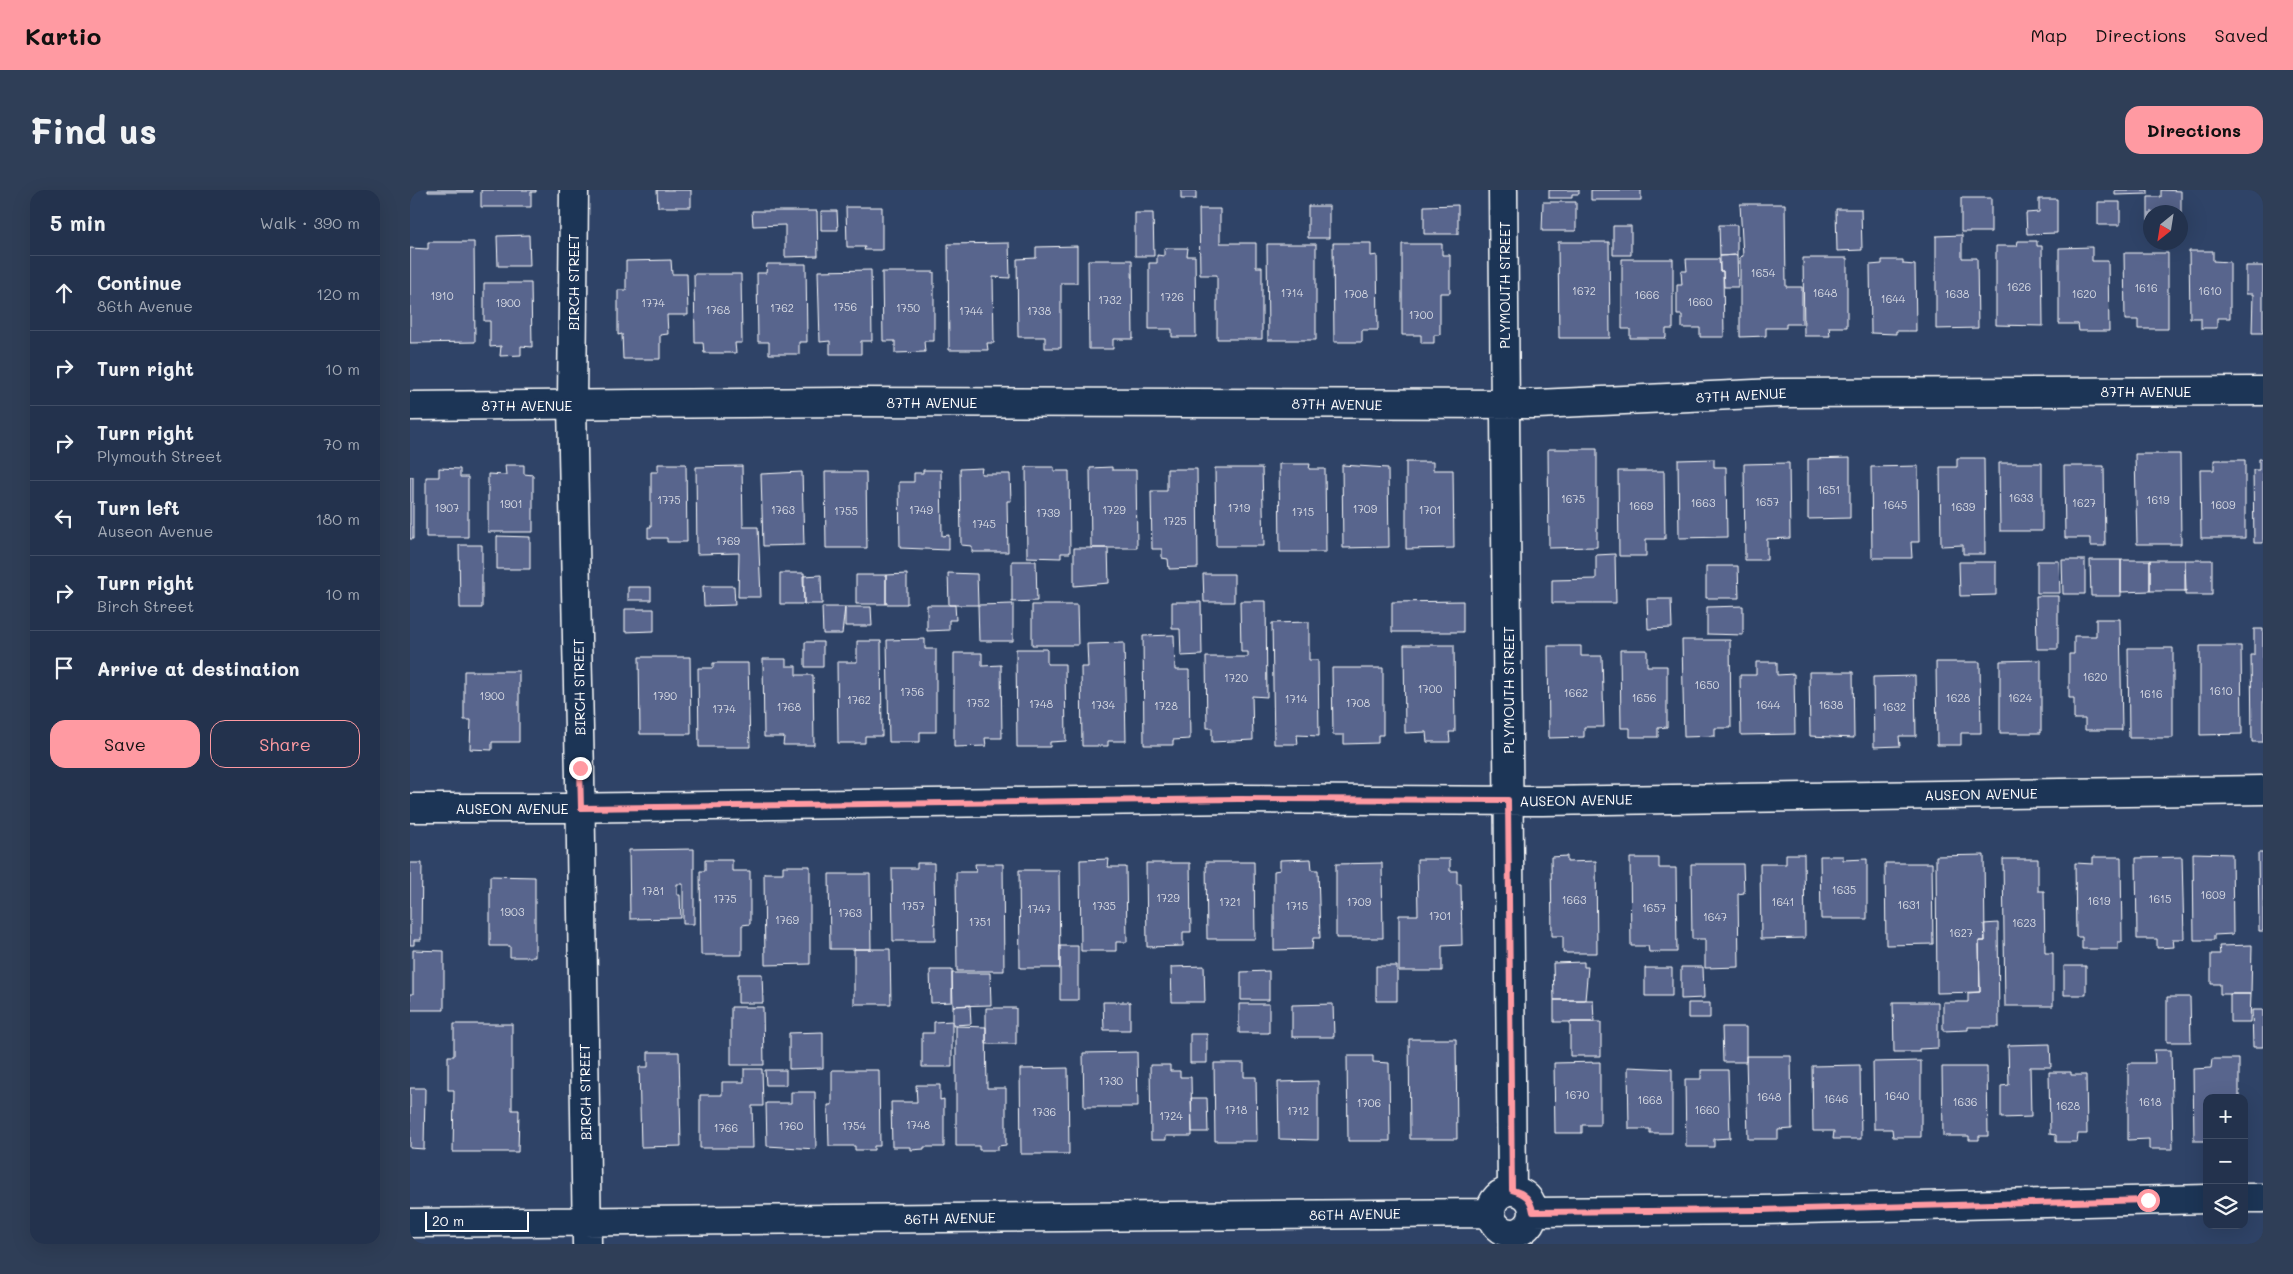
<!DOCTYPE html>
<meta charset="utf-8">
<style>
body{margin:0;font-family:Mali,sans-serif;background:#2f3e57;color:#f1f3f6}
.controls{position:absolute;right:15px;bottom:15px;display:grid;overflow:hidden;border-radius:10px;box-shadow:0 5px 20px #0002}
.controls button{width:45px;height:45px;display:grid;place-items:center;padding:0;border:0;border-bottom:1px solid #404d65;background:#23324d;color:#f1f3f6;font:25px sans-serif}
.compass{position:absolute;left:1733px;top:15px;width:45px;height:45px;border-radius:50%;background:#23324d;box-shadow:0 5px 20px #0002;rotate:210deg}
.scale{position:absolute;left:15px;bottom:12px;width:104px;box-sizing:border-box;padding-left:5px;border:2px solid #fff;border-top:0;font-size:14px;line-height:18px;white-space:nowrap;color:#fff;-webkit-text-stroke:4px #1d3557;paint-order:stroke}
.stop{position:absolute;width:15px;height:15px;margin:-11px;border:4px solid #ff9aa2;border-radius:50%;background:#fff}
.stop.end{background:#ff9aa2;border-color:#fff;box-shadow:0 1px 5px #0008}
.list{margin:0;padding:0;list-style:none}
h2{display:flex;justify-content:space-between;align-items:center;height:65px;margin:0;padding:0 20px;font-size:21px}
h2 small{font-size:16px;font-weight:400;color:#a3aab6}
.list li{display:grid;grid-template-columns:32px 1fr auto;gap:15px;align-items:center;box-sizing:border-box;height:75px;padding:0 20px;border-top:1px solid #404d65}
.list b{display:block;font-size:19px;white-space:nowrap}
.list p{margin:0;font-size:16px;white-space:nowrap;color:#a3aab6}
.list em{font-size:16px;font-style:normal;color:#a3aab6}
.actions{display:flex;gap:10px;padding:15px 20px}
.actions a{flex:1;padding:11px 0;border:1px solid #ff9aa2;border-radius:15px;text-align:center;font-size:18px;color:#ff9aa2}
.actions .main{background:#ff9aa2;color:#111}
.icon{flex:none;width:28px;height:28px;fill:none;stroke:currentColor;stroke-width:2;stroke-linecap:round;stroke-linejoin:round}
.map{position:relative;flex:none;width:1853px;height:1054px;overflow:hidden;border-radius:15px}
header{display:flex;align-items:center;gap:30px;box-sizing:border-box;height:70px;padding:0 25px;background:#ff9aa2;color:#111}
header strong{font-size:24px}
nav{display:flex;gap:28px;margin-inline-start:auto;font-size:18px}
.intro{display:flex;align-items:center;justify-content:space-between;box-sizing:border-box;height:120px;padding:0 30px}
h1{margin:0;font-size:35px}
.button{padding:12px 22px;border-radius:15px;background:#ff9aa2;color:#111;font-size:18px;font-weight:700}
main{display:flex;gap:30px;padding:0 30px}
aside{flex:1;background:#23324d;border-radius:15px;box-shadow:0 5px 20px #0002}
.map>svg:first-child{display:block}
</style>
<header>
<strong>Kartio</strong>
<nav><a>Map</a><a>Directions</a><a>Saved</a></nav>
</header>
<div class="intro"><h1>Find us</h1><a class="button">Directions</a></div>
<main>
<aside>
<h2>5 min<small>Walk · 390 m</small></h2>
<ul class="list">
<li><svg class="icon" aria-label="ahead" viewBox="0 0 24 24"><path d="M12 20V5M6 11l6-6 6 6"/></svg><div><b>Continue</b><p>86th Avenue</p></div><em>120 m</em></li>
<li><svg class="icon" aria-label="right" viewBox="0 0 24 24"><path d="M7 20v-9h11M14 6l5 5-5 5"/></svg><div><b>Turn right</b></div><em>10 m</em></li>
<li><svg class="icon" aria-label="right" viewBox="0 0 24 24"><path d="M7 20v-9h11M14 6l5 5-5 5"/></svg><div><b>Turn right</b><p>Plymouth Street</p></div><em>70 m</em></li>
<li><svg class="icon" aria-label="left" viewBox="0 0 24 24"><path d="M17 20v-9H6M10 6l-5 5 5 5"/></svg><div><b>Turn left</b><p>Auseon Avenue</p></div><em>180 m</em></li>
<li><svg class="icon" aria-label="right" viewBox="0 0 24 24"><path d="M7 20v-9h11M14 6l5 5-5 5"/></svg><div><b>Turn right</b><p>Birch Street</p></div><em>10 m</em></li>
<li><svg class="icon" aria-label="arrive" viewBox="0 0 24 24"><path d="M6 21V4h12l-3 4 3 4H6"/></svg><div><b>Arrive at destination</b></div></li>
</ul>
<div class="actions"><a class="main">Save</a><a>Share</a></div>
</aside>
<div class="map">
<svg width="1853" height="1054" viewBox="0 0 1853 1054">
<rect width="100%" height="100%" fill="#2f4367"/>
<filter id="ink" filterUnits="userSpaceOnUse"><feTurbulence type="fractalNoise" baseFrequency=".02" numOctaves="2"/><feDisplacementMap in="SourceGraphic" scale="10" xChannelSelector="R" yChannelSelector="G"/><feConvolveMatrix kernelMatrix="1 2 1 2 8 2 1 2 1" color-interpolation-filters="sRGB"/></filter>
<g filter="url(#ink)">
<path fill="#58658d" stroke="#fff" d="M18 0H63V2H18Z
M71 0H126V2H121V17H71Z
M247 0H281V17H248Z
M771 0H786V9H771Z
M1139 0H1169V4H1162V8H1139Z
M1181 0H1231V10H1181Z
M1705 0H1738V4L1705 5Z
M1751 0 1771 1V42L1770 22H1740V30H1738V7H1751Z
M1551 8H1581V42H1551Z
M1629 9H1647V43L1617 44 1616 23 1629 22Z
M1133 12H1166V41H1132Z
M1688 12H1710V35H1688Z
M1330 14H1375L1376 97H1392V134H1376V138H1356V146L1330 147V67L1333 66Z
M1048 15V44H1014V16Z
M898 16H919V48H898Z
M436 17H472V60H454L455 57H437Z
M789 19H810V53H846V77H852V149H807V85H790Z
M1426 19H1451L1452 60 1427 61Z
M342 21H407L408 66 375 67V35L343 36Z
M411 21H427L428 40H411Z
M725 23H743L744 66H725Z
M1309 35H1327V65L1310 66Z
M1203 36H1221V65H1203Z
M119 45 120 76H88L87 46Z
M1552 45V68H1567L1568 138 1526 139V46Z
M1608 51H1627V56H1632L1633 136 1586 135V56H1607Z
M18 52H64L65 152 0 153V58L18 59Z
M1148 52H1199L1200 148H1149Z
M599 53 600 88 583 87 584 153H577L578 160H539L538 54Z
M923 53H961V66L967 65 968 140H952V152H924Z
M857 54H906V150H858Z
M992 54H1032V65H1040V103H1030V145H1024V153H1011V145H992Z
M667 56V93H651V158H635V147H608L607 69 626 68V57Z
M1682 57V71H1698L1699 141H1669L1668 134H1649V58Z
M754 58H778L777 66H785L786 147H762V139H739V73H747V65L754 66Z
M1779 61H1803V71L1820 72V128H1807V138H1791V128H1780Z
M1714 63H1758V139H1728V130H1715Z
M1327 65 1328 97H1314L1313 81H1310V66Z
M1393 68H1437V137H1419L1420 146H1394Z
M1212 69H1263V139H1256V148H1220V139H1212Z
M1276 69H1309L1310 81H1313L1314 147H1290V138H1272V125H1267V95H1272L1271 81H1277Z
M261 70 262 84H277L278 125H257L258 144 250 145V169H213L212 144 208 145V100H216V71Z
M678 70H722L723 149H703V159H679Z
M1472 70H1493V74L1505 75 1506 141H1486V144L1461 143 1460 75 1472 74Z
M357 74H396L397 152H389V164H359V152H348L347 83H356Z
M1836 76H1853V143H1842L1843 104H1836Z
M461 80 462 151H451V164H420V151L410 152 408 81Z
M472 82H524V151H514L515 162 485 163V151H473Z
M284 84H331L332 153H325L326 163H294L293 153H285Z
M74 93H121L122 157 111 156V165L90 166 91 156 80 157V131H74Z
M1138 259H1187V357L1139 358Z
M1725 264H1770L1771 354H1727Z
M1440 268V328L1398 329V269Z
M1547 268H1574L1575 364H1553V355L1531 356 1530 277H1547Z
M1304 269V277H1316L1317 347 1269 348 1268 270Z
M1849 269H1853V353H1844L1843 280H1849Z
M1804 270H1835V348H1791L1790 280H1804Z
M996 272H1023V280H1043L1044 358 996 359Z
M1379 273 1380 348 1357 349V370H1335L1334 274Z
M1589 273H1632V341H1590Z
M248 274H276L277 352H257V348H238V337H241V282H248Z
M869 274H900L899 279H915L916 362H870Z
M95 275H114V284L123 285V342H78V284L96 285Z
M932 275 978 278 979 357 933 358Z
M332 276 333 337H348L351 407H328L329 363 287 364 286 277Z
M1508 276 1509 352H1501L1502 368H1462L1461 277Z
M1654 276H1694L1695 356H1680V348H1655Z
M616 277H644V281H659L660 363H651V368L617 367Z
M702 277V280H726L727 358H681L680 278Z
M29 278 50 279V287H58V347H16V287H29Z
M572 278 571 284H600L601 311H597L598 362H562V356L551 355 550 279Z
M805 278H852L854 356H806Z
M757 279H787L788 378 759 379 758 369 752 368V359H742L741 301H757Z
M513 280H531L532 346 539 345V360L490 358 489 292H504V283H513Z
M1208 281H1254L1255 349H1236V366H1209Z
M392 282 394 355 353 356 351 284Z
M415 282H456L457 358H416Z
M0 287H3V349H0Z
M87 346 120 347V379H87Z
M49 355H72V418H50Z
M664 358H698L699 393 664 396Z
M1205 364 1206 413H1142V390L1186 389V365Z
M1652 370H1675V404H1653Z
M1680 370H1711V406H1681Z
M1711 370H1740V401L1711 402Z
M1740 370H1775L1776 401H1740Z
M1775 370H1802V405H1775Z
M602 371H626L627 411 602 412Z
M1627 371H1649L1650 403H1627Z
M1549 372H1586V405L1550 406Z
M1296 376H1328L1329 408H1296Z
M370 383H394V414H370Z
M538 383 567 384 568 415H539Z
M497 384V414H476V385Z
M793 384H824V412H794Z
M411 385 412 414H394L393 386Z
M446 385H476V414H446Z
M293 396H324L325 415 294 416Z
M218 397H241V410H218Z
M1626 406H1648V459H1627Z
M1237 409H1261L1262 438 1238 439Z
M830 411H856L857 507 842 506 843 550 802 552V538H797L796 467H838V462H831Z
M1053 411V442H982V412Z
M762 412H791L792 465 771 466 770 439H762Z
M603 414V451H569L568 415Z
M517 415H545L546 430H539V440L517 441Z
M622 415H667L668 455H622Z
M1333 416V445L1297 444V417Z
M412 417H435L432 444H413Z
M435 417H461L462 436H435Z
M215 419H244V441L215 442Z
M1686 429H1710L1712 540H1675V529H1664V508H1659V464H1664V446H1686Z
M899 432V470H908L909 546 887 545 888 554H864L862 433Z
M1844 439H1853V552H1842L1841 465H1844Z
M764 445 765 480H779L780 549 763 550V555H734L733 446Z
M515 449V459H526V542H510V552H479L477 450Z
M1272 450H1320L1321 538H1305V546L1274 547Z
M447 451H471L472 546H455V553H428L427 472H447Z
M395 452H413V477H395Z
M714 453 716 551H698V556H672L671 477H678L677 454Z
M994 455H1044L1045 542H1039L1040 552H1017L1016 542 995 543Z
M1138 456H1171V466H1192L1194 537H1174V547L1139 548Z
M1790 456H1831L1832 544 1790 545Z
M1718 458H1763V548H1719Z
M606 459H637V474H655L656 551 640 552V557H607Z
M1210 460H1237V476H1257V537L1248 538V547H1220V538H1211Z
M544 463H572V476L591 475 592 548H575L576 556 544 557Z
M229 467H280L281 544H230Z
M353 469H376V476H386V485H403L404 555H373L374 547H354Z
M1631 470V543H1590V471Z
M1346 472H1367V485L1384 484 1385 544 1331 545 1330 485H1346Z
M1526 472H1570L1571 543H1551V555H1527Z
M303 473H338L340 557H289L288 478H303Z
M922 478H973V545H968V553L934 554V545H923Z
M54 481H109V552H82V560L60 559 61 530H54Z
M1399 482H1443L1444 548 1400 546Z
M1505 486 1506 546H1489L1490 556 1464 557 1463 487Z
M284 659V734H273V694H267V705H270L271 728 220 729 219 660Z
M1783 663 1822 664 1823 744 1804 745V750H1784Z
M1848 663H1853V741H1849Z
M1376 664H1394L1395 748 1351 749 1350 674H1376Z
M1574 665 1575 751H1569L1570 802 1527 803 1526 666Z
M1157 666V672L1186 671 1187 763H1153V746H1142L1141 667Z
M1410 666H1433V670L1457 669V729H1411Z
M1683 667H1711L1712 752H1708V759H1672V747H1666L1665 673 1683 674Z
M1772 667 1774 749H1763L1764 757 1747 758V749H1727L1726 668Z
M1220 668H1249V678H1266L1267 762H1239L1238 756H1221Z
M699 669 698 677H716L717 752H706V761H671L670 670Z
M901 669 902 680H908L910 748H903L902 759 864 760V681L870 680V670Z
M1007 669H1040V681H1047V694H1051L1052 755 1032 756V781H989V725H1008Z
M1593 669H1628V701H1634L1635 763H1643V816H1595Z
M295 670H322V681H340V734L332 735V765H291L290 681H295Z
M796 672H844L845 749H797Z
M0 673H12L11 750H4V755H0Z
M507 673H524L525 751H483L482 678H507Z
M736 673H780L781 742H773V756L737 757Z
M972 673 973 748H926V674Z
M1475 673H1522L1523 754 1476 755Z
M565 674H593L594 781H547L546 682H566Z
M1281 674H1333L1334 703 1328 704 1329 777 1295 778V749H1282Z
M373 676H400V774L355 775 354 683H373Z
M609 680H649L650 778H610Z
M419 684H460L461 759H420Z
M80 686 125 687V767H100V756H80Z
M1588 733 1589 837H1558V840L1533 841V812H1558V803L1570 802 1569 751H1575L1574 734Z
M1842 755 1841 804H1810V794H1801V764H1810L1809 756Z
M650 756H668V810H650Z
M444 759H480L481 814H444Z
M3 760 34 761V820H0V804H3Z
M1174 772V777H1178L1175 810H1144L1143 773Z
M794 776 795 812H762L761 777Z
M966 776H987V811H966Z
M1654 776H1676V805H1654Z
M1271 777H1293L1294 808 1271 809Z
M1235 778H1262V806H1235Z
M520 780H542V812L521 813Z
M859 781V810H831V782Z
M542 783H580L581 815 543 816Z
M328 784H352L353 813H328Z
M1820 804H1841L1840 832H1820Z
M1757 807H1780L1781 852H1757Z
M1144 810H1183L1184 832H1144Z
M693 812H720V840H694Z
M1483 812H1528V858L1509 859V862H1484Z
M1278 813H1300V828H1278Z
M829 814H859V843H829Z
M923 814 924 847H882V815Z
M560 815 561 834 543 835V816Z
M321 817H353L354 875H321Z
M576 818H606V854H576Z
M1842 820H1853V857H1843Z
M542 831V877H512V843H524V832Z
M1160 832H1191V866H1160Z
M44 834H102V920H109L108 962H43L44 900H38V866H44Z
M546 836 576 837 577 898H596V955L588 956V960H569V956H546Z
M1312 837H1336V872H1313Z
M413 842V878L379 879V843Z
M780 844H797V873H780Z
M999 849H1046L1047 949H1000Z
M1640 854 1641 877H1620L1621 927 1591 928V896L1599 895 1598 855Z
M1744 860H1761L1763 959H1739V949L1718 950V873H1745Z
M238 862H269L271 956 231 957 229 877H238Z
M727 862 728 917H674L673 863Z
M937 866H963V872L979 873 980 951H938Z
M1336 866H1381L1382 939 1368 940V949H1338Z
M1802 869H1829V908H1797V951H1784L1783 879 1801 878Z
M1511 871V947H1483L1482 939H1464L1463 872Z
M1190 872V935H1172V943H1145L1144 873Z
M804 873H834V887H846L847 951H805Z
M740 875H760V881H770V887H781L782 946H756V950H741Z
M1450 875 1451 949H1423L1424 941H1403L1402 876Z
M1218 877 1262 879V943H1240V939H1219Z
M1532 877H1577L1578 946H1569V950H1559V946H1533Z
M658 878 659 964H611L610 879Z
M334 879H352L353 916H342L343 958H290V905H312V892H334Z
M355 880H376V895H356Z
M422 880H469L470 956H464V960H445V956H419L418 915H422Z
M1291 880H1318L1320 948 1304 949V957H1276L1275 889H1291Z
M1639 882H1661V885H1676L1677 944H1668L1667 952H1646V945L1640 944Z
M908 891V950L869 949 868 892Z
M506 895H530V910L534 909V957H514V959L501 960V957H482L481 912H507Z
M0 898H15L14 959 0 958Z
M381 902H405L406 959 357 956 356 913H381Z
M781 908H797L798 942H782Z"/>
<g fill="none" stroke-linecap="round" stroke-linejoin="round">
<g stroke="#fff" stroke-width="31">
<path id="minor" d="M164 0 162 215 170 587 177 1054
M1093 0 1102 1000
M0 216 434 212 1127 214 1366 203 1853 201
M0 618H144L828 609 1132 611 1853 600
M1081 1022a21 21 0 1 1 42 0a21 21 0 1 1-42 0Z
M1834 1008H1853
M1123 1022 1351 1020 1797 1009
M0 1033 1080 1023"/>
</g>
<use href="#minor" stroke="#1d3557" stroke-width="28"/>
</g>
</g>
<g fill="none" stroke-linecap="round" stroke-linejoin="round" filter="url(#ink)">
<path stroke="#ff9aa2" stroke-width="6" d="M170 578 171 618 828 609 1098 610 1102 1000C1115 1003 1121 1009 1123 1022L1351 1020 1738 1010"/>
</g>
<g text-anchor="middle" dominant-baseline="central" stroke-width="4.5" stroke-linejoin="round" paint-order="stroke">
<g font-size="11" fill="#d5d8e2">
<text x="1353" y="82">1654</text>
<text x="1609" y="96">1626</text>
<text x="1736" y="97">1616</text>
<text x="1174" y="100">1672</text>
<text x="1800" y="100">1610</text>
<text x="882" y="102">1714</text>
<text x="1415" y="102">1648</text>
<text x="946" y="103">1708</text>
<text x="1547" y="103">1638</text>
<text x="1674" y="103">1620</text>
<text x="1237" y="104">1666</text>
<text x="32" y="105">1910</text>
<text x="762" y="106">1726</text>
<text x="1483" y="108">1644</text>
<text x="700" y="109">1732</text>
<text x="1290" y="111">1660</text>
<text x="98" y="112">1900</text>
<text x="243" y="112">1774</text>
<text x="435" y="116">1756</text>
<text x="372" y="117">1762</text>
<text x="498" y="117">1750</text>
<text x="308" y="119">1768</text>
<text x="561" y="120">1744</text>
<text x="629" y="120">1738</text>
<text x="1011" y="124">1700</text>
<text x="1419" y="299">1651</text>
<text x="1611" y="307">1633</text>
<text x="1163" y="308">1675</text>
<text x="259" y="309">1775</text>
<text x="1748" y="309">1619</text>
<text x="1357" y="311">1657</text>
<text x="1293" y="312">1663</text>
<text x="1674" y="312">1627</text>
<text x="101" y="313">1901</text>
<text x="1485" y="314">1645</text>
<text x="1813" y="314">1609</text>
<text x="1231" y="315">1669</text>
<text x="1553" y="316">1639</text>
<text x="37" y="317">1907</text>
<text x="829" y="317">1719</text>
<text x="955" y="318">1709</text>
<text x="373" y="319">1763</text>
<text x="511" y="319">1749</text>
<text x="704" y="319">1729</text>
<text x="1020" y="319">1701</text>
<text x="436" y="320">1755</text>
<text x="893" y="321">1715</text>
<text x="638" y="322">1739</text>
<text x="765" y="330">1725</text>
<text x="574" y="333">1745</text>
<text x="318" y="350">1769</text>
<text x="1685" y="486">1620</text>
<text x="826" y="487">1720</text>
<text x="1297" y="494">1650</text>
<text x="1020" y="498">1700</text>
<text x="1811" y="500">1610</text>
<text x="502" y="501">1756</text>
<text x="1166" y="502">1662</text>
<text x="1741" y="503">1616</text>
<text x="82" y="505">1900</text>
<text x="255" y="505">1790</text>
<text x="1234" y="507">1656</text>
<text x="1548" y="507">1628</text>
<text x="1610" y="507">1624</text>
<text x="886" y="508">1714</text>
<text x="449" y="509">1762</text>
<text x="568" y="512">1752</text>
<text x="948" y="512">1708</text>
<text x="631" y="513">1748</text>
<text x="693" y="514">1734</text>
<text x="1358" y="514">1644</text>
<text x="1421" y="514">1638</text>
<text x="756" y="515">1728</text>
<text x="379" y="516">1768</text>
<text x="1484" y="516">1632</text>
<text x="314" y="518">1774</text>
<text x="1434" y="699">1635</text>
<text x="243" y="700">1781</text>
<text x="1803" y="704">1609</text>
<text x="758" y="707">1729</text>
<text x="315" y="708">1775</text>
<text x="1750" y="708">1615</text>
<text x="1164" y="709">1663</text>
<text x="1689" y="710">1619</text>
<text x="820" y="711">1721</text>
<text x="949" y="711">1709</text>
<text x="1373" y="711">1641</text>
<text x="1499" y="714">1631</text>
<text x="503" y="715">1757</text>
<text x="694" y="715">1735</text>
<text x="887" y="715">1715</text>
<text x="1244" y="717">1657</text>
<text x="629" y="718">1747</text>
<text x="102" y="721">1903</text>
<text x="440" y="722">1763</text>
<text x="1030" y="725">1701</text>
<text x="1305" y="726">1647</text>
<text x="377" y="729">1769</text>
<text x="570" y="731">1751</text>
<text x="1614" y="732">1623</text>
<text x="1551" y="742">1627</text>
<text x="701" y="890">1730</text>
<text x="1167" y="904">1670</text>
<text x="1487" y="905">1640</text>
<text x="1359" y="906">1648</text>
<text x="1426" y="908">1646</text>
<text x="1240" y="909">1668</text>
<text x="1555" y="911">1636</text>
<text x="1740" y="911">1618</text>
<text x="959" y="912">1706</text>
<text x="1658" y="915">1628</text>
<text x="826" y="919">1718</text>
<text x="1297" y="919">1660</text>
<text x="888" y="920">1712</text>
<text x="634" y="921">1736</text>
<text x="761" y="925">1724</text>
<text x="508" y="934">1748</text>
<text x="381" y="935">1760</text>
<text x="444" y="935">1754</text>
<text x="316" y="937">1766</text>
</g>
<g font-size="14" fill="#fff" stroke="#1d3557">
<text transform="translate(163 92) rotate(-90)">BIRCH STREET</text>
<text transform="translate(1094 95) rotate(-90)">PLYMOUTH STREET</text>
<text x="1736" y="201">87TH AVENUE</text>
<text transform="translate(1331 205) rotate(-3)">87TH AVENUE</text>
<text x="522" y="212">87TH AVENUE</text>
<text transform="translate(927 214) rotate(1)">87TH AVENUE</text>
<text x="117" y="215">87TH AVENUE</text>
<text transform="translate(169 497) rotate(-91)">BIRCH STREET</text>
<text transform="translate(1098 500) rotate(-90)">PLYMOUTH STREET</text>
<text transform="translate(1571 604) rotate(-1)">AUSEON AVENUE</text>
<text transform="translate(1166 610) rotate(-1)">AUSEON AVENUE</text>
<text x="102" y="618">AUSEON AVENUE</text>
<text transform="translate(175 902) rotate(-91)">BIRCH STREET</text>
<text transform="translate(945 1024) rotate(-1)">86TH AVENUE</text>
<text transform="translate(540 1028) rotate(-1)">86TH AVENUE</text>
</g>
</g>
</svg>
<div class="controls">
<button>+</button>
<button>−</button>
<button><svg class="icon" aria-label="layers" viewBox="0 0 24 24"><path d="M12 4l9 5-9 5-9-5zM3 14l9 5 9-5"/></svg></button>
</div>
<svg class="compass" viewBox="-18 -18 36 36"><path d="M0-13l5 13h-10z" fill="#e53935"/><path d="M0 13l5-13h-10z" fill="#a3aab6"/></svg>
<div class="scale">20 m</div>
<div class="stop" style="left:1738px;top:1010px"></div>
<div class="stop end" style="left:170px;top:578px"></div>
</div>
</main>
